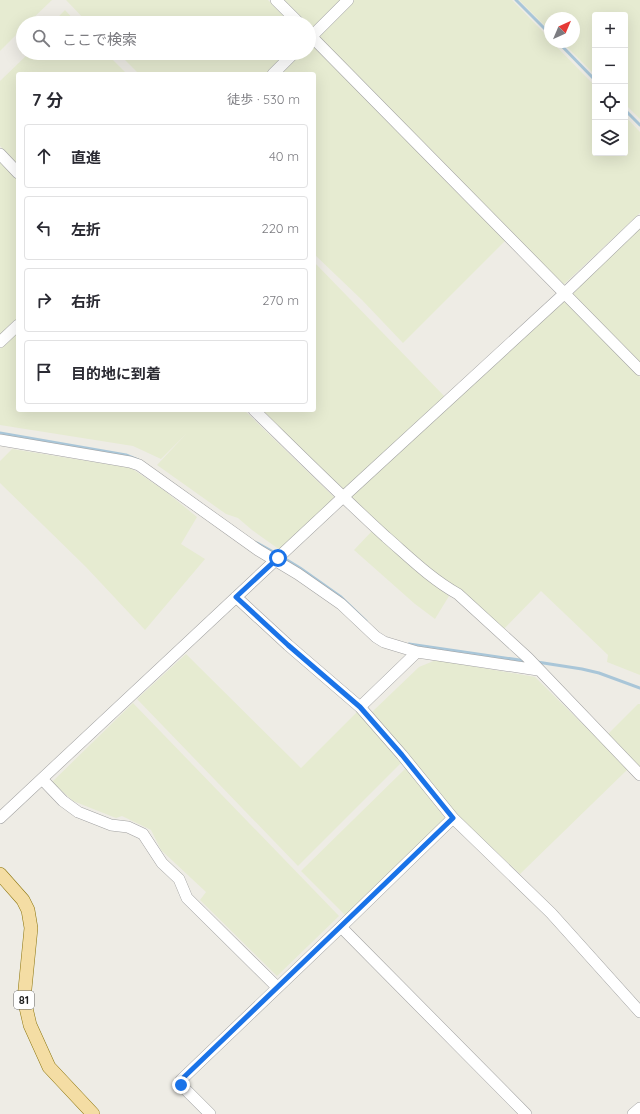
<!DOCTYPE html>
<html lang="ja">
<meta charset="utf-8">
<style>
body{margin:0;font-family:Quicksand,"Noto Sans JP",sans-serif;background:#f2f2f3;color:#2b2b33}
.controls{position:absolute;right:12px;top:12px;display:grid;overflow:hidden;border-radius:4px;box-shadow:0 4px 16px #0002}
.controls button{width:36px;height:36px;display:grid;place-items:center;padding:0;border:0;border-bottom:1px solid #e1e1e2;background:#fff;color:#2b2b33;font:20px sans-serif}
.compass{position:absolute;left:544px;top:12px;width:36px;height:36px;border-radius:50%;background:#fff;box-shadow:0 4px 16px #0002;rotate:44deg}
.stop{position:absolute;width:12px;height:12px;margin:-9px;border:3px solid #1a73e8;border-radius:50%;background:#fff}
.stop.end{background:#1a73e8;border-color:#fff;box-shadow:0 1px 4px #0008}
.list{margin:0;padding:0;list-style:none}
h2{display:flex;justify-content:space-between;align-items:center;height:52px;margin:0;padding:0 16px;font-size:17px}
h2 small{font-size:13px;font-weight:400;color:#7c7c81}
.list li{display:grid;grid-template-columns:26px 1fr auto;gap:12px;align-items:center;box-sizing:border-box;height:64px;margin:0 8px 8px;padding:0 8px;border:1px solid #e1e1e2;border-radius:4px}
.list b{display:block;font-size:15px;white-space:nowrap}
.list em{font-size:13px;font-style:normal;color:#7c7c81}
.icon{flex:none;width:22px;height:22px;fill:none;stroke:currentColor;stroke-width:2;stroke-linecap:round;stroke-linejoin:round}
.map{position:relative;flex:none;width:640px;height:1114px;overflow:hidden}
.search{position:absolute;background:#fff;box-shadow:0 4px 16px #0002;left:16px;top:16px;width:300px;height:44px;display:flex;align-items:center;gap:10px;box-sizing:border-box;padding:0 14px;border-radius:22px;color:#7c7c81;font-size:15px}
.panel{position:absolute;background:#fff;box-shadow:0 4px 16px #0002;left:16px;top:72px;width:300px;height:340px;border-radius:4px}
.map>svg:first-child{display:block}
</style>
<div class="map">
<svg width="640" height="1114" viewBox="0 0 640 1114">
<rect width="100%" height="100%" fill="#eeece5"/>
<path fill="#e6ebd1" d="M0 0H52L28 23H23V28L0 51Z
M66 0H268L291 23H88Z
M276 0H341L311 29 309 27V23H305L286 4Z
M350 0H512L550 39V42H552L595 86V153H625V116L640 132V213L560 288 312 36Z
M519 0H640V119L625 104V15H595V75L562 42H574V18H550V31Z
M65 10 77 23H52Z
M309 41 506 240 403 343 362 300 314 254V74H273L294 53H309Z
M29 53H106L127 74H18V164L0 146V81Z
M118 53H287L266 74H139Z
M0 162 18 180V318L0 335Z
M640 224V363L571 293Z
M314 262 448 400 342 498 254 410H314Z
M565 300 640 377V675L607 662 608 655 541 591 500 633 428 573 350 496Z
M18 331V410H244L335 498 280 550 252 530 238 518 226 514 157 465 187 433 161 459 133 446 0 425V349Z
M12 449 131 468 165 491 197 517 181 544 205 559 145 630 86 567 0 483V461Z
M372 531 449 596 435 619 415 604 354 550Z
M186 654 301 768 357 712 401 763 298 866 137 699Z
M436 660 535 677 628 769 520 874 459 817 372 712 419 667Z
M133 703 339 916 277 976 200 900 206 892 161 850 151 830 122 816 116 818 73 801 52 782Z
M638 704H640V769L607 735Z
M406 768 445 818 346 916 301 871Z"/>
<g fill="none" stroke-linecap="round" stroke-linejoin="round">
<path stroke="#a9c6d8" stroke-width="3" d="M516 0 550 34
M558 42 595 80
M625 110 640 125
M0 433 126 455 138 460
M257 543 277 554
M282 557 300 568 341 597 366 621
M409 644 526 661
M537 662 582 669 599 673 640 688"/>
<g stroke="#a2a2a2" stroke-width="12">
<path id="minor" d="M276 0 299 23
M309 34 640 370
M309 39 348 0
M273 74 294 53
M0 154 18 173
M0 342 18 325
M254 410C298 453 341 496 386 537 409 557 431 579 458 594L528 658 640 775
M0 440 130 462 139 465 258 550 298 574 341 604 376 637 384 642 417 652
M236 597 288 645 360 707 402 755 453 818 551 913 640 1012
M360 707 417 652 538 670
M42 779 63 801 78 812 111 825 128 827 143 834 162 863 179 879 187 898 277 987
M0 818 342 498 565 293 640 221
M341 927 526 1114
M210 1114 181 1085V1080L341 927 453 818
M633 1114 640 1108"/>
</g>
<g stroke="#8b740c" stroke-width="14">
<path id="major" d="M0 874 23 900 28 910 31 928 24 999 30 1025 49 1067 93 1114"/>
</g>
<use href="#minor" stroke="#fff" stroke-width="11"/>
<use href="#major" stroke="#f4dda4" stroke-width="13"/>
</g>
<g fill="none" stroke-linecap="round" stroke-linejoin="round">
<path stroke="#1a73e8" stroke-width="5" d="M181 1085V1080L340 927 453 818 402 755 360 707 288 645 236 597 278 558"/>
</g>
<g text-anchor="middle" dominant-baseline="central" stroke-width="3" stroke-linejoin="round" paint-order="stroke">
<rect fill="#fff" stroke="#626262" stroke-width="1" x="14" y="991" width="20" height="18" rx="3"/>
<g font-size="11" font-weight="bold" fill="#1e1e1e">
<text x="24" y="1000">81</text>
</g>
</g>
</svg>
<div class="controls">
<button>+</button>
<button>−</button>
<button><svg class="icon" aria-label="locate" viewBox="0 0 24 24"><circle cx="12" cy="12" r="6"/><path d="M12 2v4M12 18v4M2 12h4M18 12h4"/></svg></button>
<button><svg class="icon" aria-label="layers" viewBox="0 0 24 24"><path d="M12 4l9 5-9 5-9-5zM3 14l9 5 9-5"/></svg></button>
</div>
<svg class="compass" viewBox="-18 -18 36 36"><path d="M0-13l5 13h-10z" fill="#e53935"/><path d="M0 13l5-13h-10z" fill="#7c7c81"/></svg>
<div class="stop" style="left:278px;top:558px"></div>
<div class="stop end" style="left:181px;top:1085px"></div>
<div class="search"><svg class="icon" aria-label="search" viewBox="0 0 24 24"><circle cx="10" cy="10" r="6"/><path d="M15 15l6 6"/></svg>ここで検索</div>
<section class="panel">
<h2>7 分<small>徒歩 · 530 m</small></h2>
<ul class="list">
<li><svg class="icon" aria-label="ahead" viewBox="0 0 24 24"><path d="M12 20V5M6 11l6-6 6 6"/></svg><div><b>直進</b></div><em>40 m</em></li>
<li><svg class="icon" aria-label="left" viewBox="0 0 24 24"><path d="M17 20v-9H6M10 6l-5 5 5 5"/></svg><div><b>左折</b></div><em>220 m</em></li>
<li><svg class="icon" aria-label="right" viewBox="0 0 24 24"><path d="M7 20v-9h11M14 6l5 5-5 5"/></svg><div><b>右折</b></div><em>270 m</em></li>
<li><svg class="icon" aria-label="arrive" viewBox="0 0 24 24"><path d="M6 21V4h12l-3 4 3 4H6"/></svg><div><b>目的地に到着</b></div></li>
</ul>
</section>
</div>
